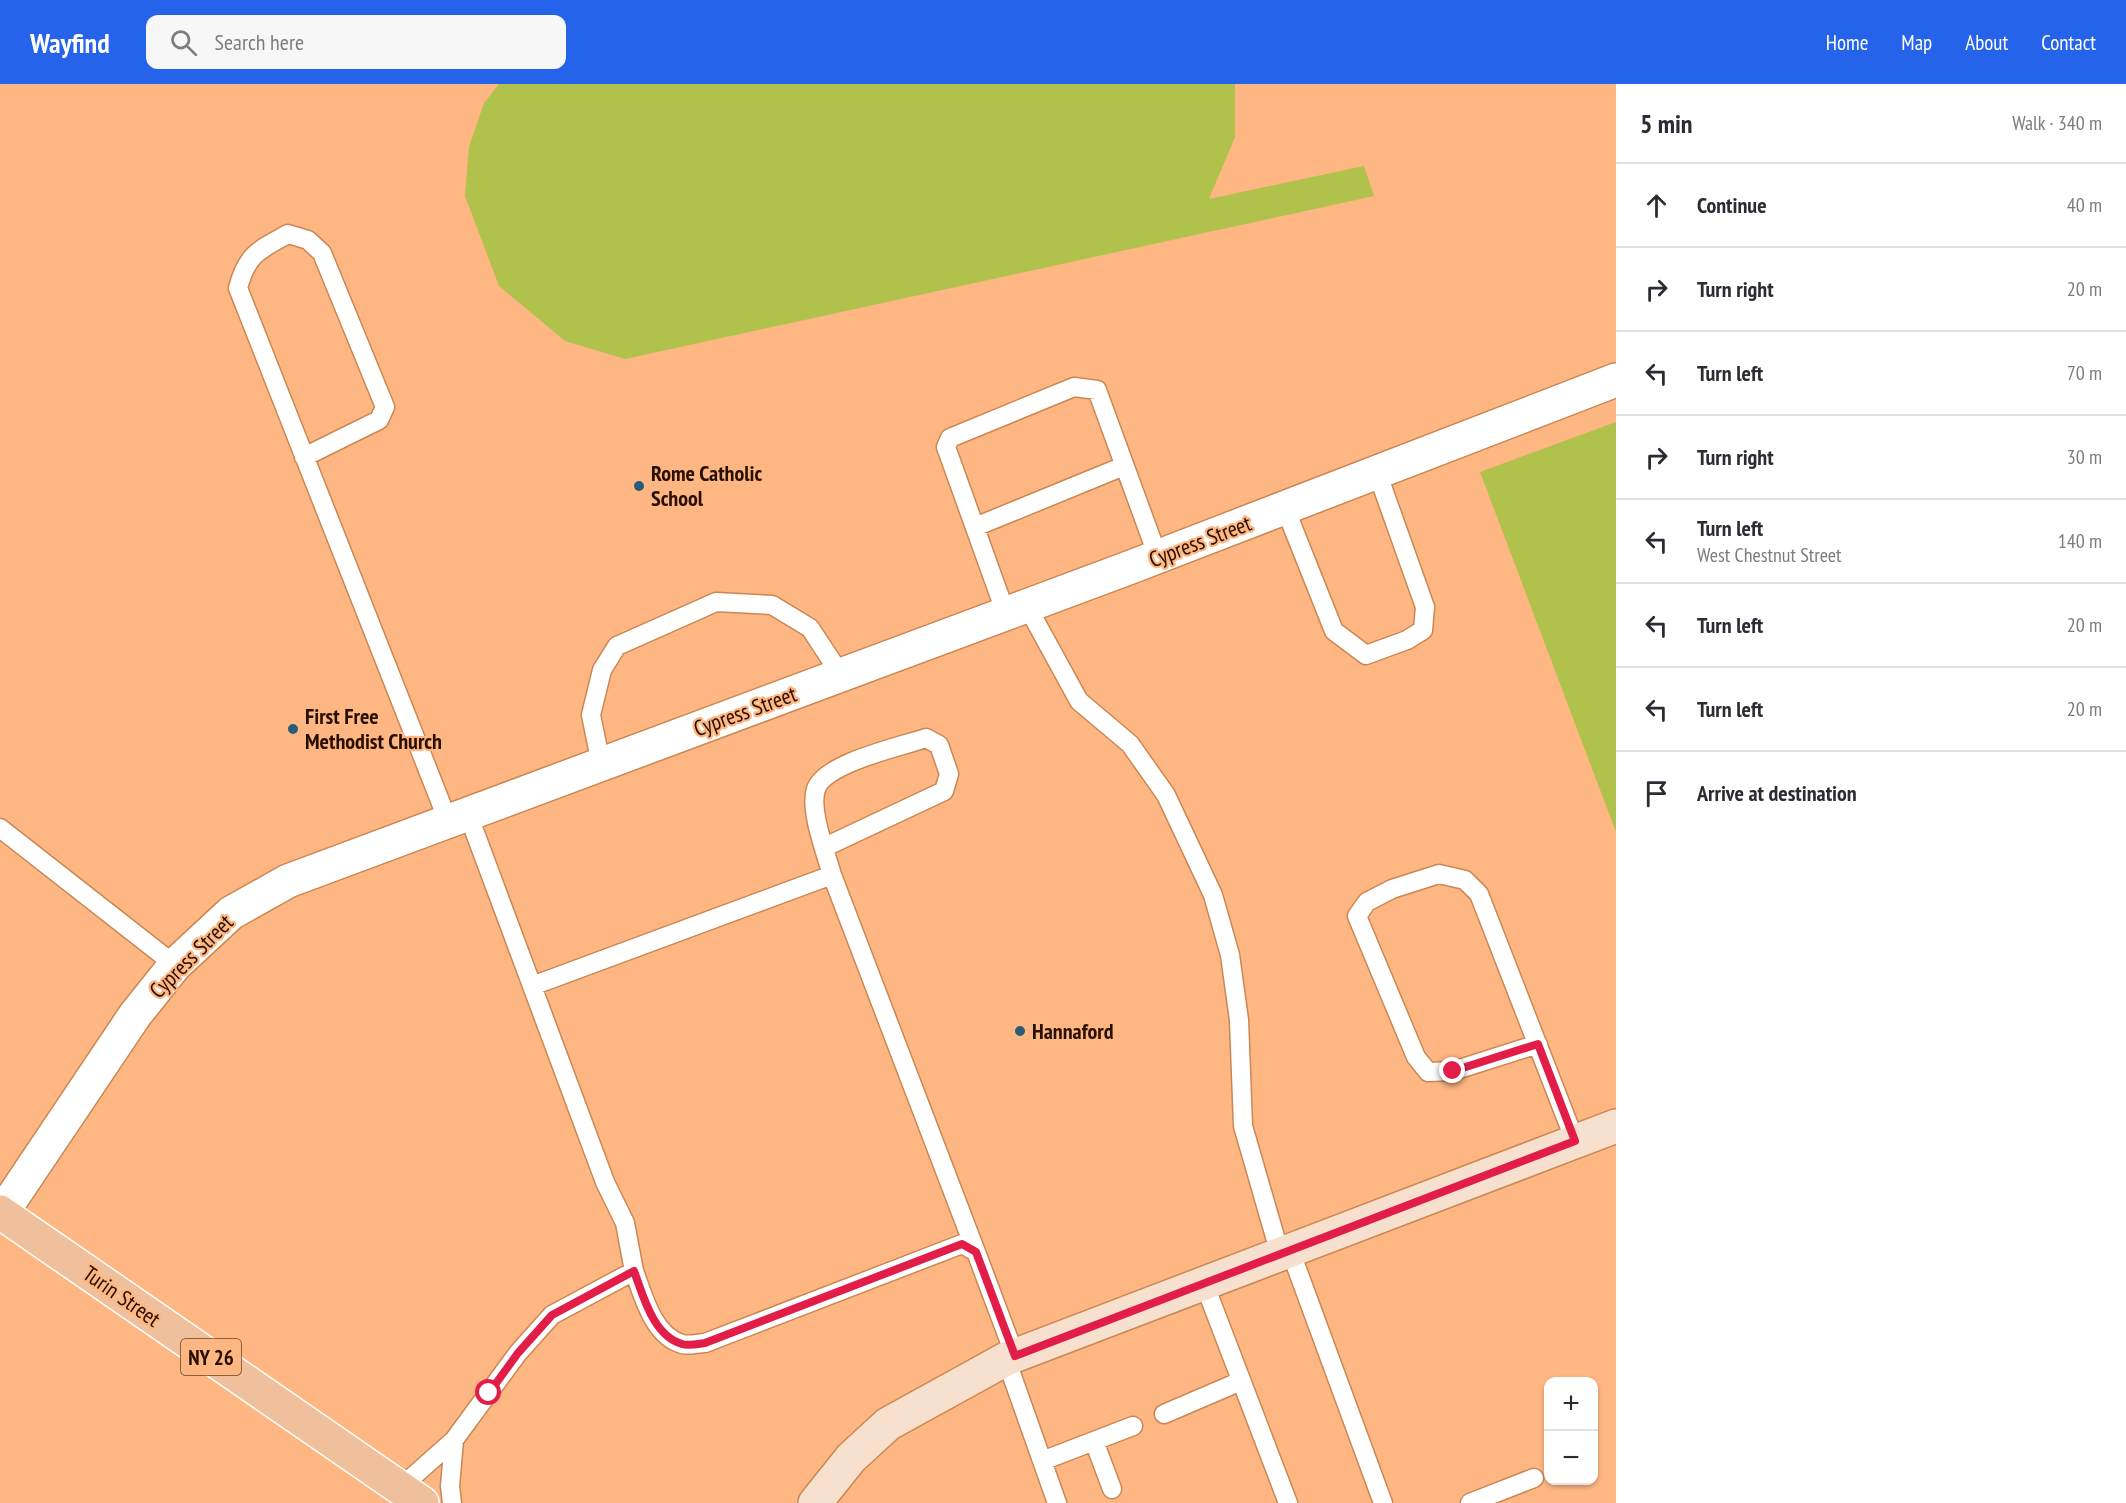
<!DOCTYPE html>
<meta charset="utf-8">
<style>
body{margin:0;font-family:"PT Sans Narrow",sans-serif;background:#f7f7f7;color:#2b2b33}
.controls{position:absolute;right:18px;bottom:18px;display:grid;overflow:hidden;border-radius:12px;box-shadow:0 2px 4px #0004}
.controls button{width:54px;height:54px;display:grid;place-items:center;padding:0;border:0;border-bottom:2px solid #e1e1e2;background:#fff;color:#2b2b33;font:30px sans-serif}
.stop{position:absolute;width:18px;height:18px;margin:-14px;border:4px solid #e11d48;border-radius:50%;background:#fff}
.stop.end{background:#e11d48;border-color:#fff;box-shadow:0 2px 6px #0008}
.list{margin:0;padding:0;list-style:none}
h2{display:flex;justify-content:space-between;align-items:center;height:78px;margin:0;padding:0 24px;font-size:26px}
h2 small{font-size:20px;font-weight:400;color:#7c7c81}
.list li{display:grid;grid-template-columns:39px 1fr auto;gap:18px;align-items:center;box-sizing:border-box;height:84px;padding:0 24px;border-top:2px solid #e1e1e2}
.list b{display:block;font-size:22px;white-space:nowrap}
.list p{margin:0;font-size:20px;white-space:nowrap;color:#7c7c81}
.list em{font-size:20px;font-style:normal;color:#7c7c81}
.icon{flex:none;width:33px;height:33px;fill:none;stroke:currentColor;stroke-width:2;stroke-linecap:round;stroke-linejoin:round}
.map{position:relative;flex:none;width:1616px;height:1419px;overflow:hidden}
header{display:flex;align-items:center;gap:36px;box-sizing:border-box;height:84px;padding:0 30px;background:#2563eb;color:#fff}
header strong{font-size:28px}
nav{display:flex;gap:33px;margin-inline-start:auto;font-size:21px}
.search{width:420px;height:54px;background:#f7f7f7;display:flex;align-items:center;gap:15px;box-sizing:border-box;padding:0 21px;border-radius:12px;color:#7c7c81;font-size:22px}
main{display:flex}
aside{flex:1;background:#fff}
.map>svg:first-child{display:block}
</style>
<header>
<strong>Wayfind</strong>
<div class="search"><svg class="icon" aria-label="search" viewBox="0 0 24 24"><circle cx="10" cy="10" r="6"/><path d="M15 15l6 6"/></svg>Search here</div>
<nav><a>Home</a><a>Map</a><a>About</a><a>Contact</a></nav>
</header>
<main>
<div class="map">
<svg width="1616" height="1419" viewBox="0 0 1616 1419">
<rect width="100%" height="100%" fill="#feb782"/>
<path fill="#b0c14c" d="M499 0H1235V53L1209 115 1364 82 1374 112 625 275 565 257 499 202 465 112 469 63 484 19Z
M1616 338V748L1480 388Z"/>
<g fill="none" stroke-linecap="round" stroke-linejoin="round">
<g stroke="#cb8753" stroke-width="21">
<path id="lane" d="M304 373 379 336 385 323 322 169 308 156 288 150C259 166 247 170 238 204L448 737
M1285 424 1334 547 1366 571 1407 556 1423 546 1425 523 1377 388
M975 443 1124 382
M1027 522 1079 617 1130 660 1166 711 1213 811 1230 871 1239 936 1243 1042 1280 1170
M1006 530 946 363 950 354 1074 303 1097 306 1158 473
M601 680 591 631 602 586 617 562 716 518 772 521 810 544 841 591
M0 744 175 881
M825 763 944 707 949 690 939 661 926 654C899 663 825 679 816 705 809 726 826 769 832 791
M532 902 832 791 976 1168
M1538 960 1453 987 1428 988 1416 973 1357 832 1367 818 1392 805 1439 790 1465 796 1479 810 1575 1057
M1290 1166 1383 1419
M634 1187C643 1211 653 1252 682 1260 689 1262 698 1259 705 1259L962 1160 976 1168 1015 1272
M1204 1199 1288 1419
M1006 1275 1057 1419
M1164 1330 1241 1297
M1094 1357 1112 1405
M1042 1377 1133 1342
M400 1404 454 1356 518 1269 552 1231 634 1187 625 1139 605 1098 468 730
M452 1419 450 1402 454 1356
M1470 1419 1534 1394"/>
</g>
<g stroke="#cb8753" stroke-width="36">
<path id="street" d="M2 1129 135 931 175 881 231 829 288 797 1131 483 1616 296"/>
</g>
<g stroke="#cb8753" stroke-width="36">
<path id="secondary" d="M815 1419 851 1374 888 1340 1006 1275 1616 1042"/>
</g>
<g stroke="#fff" stroke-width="36">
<path id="primary" d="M0 1128 422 1419"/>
</g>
<use href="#lane" stroke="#fff" stroke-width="18"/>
<use href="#street" stroke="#fff" stroke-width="33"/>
<use href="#secondary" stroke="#f7e0cd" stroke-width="33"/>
<use href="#primary" stroke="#efc09b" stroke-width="33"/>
</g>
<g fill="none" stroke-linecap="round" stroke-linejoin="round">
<path stroke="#e11d48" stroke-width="8" d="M489 1309 518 1269 552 1231 634 1187C643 1211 653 1252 682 1260 689 1262 698 1260 705 1259L962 1160 976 1168 1015 1272 1575 1057 1538 960 1453 987"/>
</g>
<g fill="#2a5c79" stroke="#feb782" stroke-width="2">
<circle cx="639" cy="402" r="6"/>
<circle cx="293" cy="645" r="6"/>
<circle cx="1020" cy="947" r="6"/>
</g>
<g text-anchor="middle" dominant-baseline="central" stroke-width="4.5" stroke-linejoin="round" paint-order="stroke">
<rect fill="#feb782" stroke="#684127" stroke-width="1.5" x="181" y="1255" width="60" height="36" rx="4.5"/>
<g font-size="21" font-weight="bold" fill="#280f00">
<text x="211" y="1273">NY 26</text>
</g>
<g font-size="22" font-weight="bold" fill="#280f00" stroke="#feb782" text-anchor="start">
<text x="651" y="389">Rome Catholic<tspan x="651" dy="25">School</tspan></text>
<text x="305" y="632">First Free<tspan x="305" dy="25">Methodist Church</tspan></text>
<text x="1032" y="947">Hannaford</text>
</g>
<g font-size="22" fill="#280f00" stroke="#feb782">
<text transform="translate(1200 457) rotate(-21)">Cypress Street</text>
<text transform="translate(745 627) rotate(-20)">Cypress Street</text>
<text transform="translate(191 872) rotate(-45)">Cypress Street</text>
<text transform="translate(122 1212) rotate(35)">Turin Street</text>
</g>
</g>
</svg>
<div class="controls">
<button>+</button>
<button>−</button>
</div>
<div class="stop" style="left:489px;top:1309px"></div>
<div class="stop end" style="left:1453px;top:987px"></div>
</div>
<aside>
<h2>5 min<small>Walk · 340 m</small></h2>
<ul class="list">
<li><svg class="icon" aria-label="ahead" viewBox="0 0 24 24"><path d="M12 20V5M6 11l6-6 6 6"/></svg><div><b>Continue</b></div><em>40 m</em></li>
<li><svg class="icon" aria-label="right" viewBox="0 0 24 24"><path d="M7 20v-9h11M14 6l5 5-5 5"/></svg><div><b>Turn right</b></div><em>20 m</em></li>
<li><svg class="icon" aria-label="left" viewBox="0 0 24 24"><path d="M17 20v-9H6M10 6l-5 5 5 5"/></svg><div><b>Turn left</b></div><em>70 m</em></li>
<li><svg class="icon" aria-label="right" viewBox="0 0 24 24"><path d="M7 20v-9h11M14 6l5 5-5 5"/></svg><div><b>Turn right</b></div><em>30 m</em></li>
<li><svg class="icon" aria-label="left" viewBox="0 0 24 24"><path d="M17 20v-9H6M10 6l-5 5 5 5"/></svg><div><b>Turn left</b><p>West Chestnut Street</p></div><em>140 m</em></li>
<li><svg class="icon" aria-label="left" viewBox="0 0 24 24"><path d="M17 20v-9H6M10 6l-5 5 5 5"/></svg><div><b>Turn left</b></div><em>20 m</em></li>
<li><svg class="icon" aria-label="left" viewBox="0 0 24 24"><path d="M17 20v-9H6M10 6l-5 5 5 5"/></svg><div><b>Turn left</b></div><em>20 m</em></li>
<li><svg class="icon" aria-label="arrive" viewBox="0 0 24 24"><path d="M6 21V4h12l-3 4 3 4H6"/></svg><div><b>Arrive at destination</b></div></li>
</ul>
</aside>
</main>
